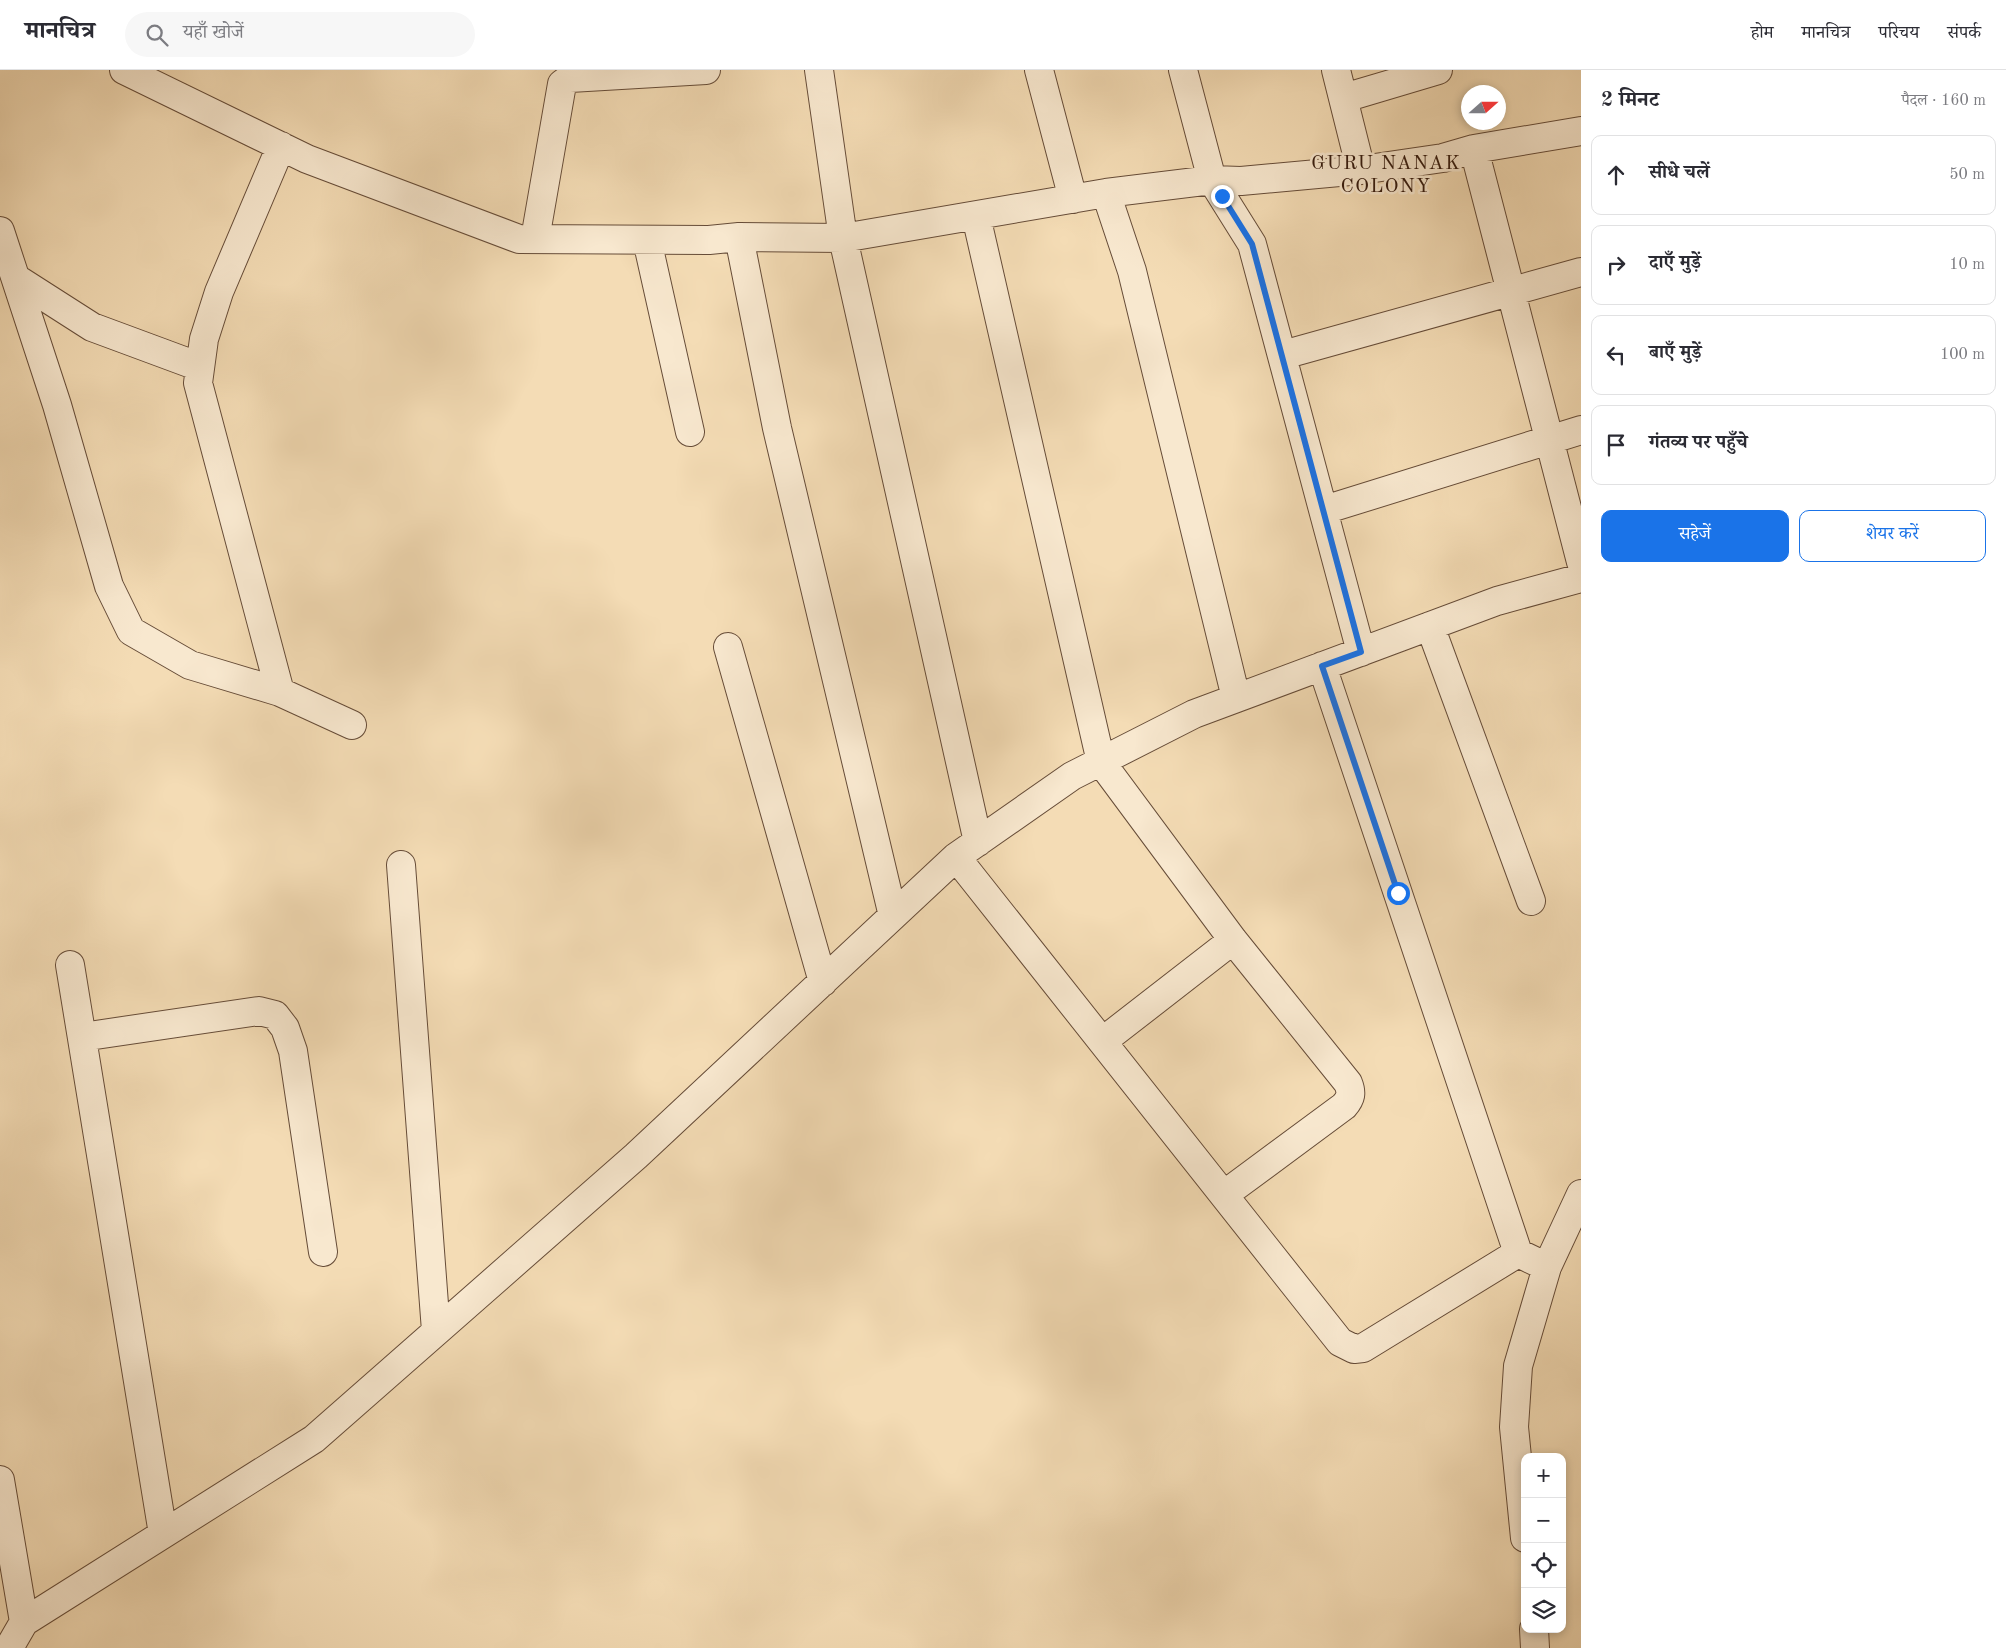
<!DOCTYPE html>
<html lang="hi">
<meta charset="utf-8">
<style>
body{margin:0;font-family:"Old Standard TT","Noto Serif Devanagari",serif;background:#f7f7f7;color:#2b2b33}
.controls{position:absolute;right:15px;bottom:15px;display:grid;overflow:hidden;border-radius:10px;box-shadow:0 2px 8px #0003}
.controls button{width:45px;height:45px;display:grid;place-items:center;padding:0;border:0;border-bottom:1px solid #e1e1e2;background:#fff;color:#2b2b33;font:25px sans-serif}
.compass{position:absolute;left:1461px;top:15px;width:45px;height:45px;border-radius:50%;background:#fff;box-shadow:0 2px 8px #0003;rotate:69deg}
.stop{position:absolute;width:15px;height:15px;margin:-11px;border:4px solid #1a73e8;border-radius:50%;background:#fff}
.stop.end{background:#1a73e8;border-color:#fff;box-shadow:0 1px 5px #0008}
.list{margin:0;padding:0;list-style:none}
h2{display:flex;justify-content:space-between;align-items:center;height:65px;margin:0;padding:0 20px;font-size:21px}
h2 small{font-size:16px;font-weight:400;color:#7c7c81}
.list li{display:grid;grid-template-columns:32px 1fr auto;gap:15px;align-items:center;box-sizing:border-box;height:80px;margin:0 10px 10px;padding:0 10px;border:1px solid #e1e1e2;border-radius:10px}
.list b{display:block;font-size:19px;white-space:nowrap}
.list em{font-size:16px;font-style:normal;color:#7c7c81}
.actions{display:flex;gap:10px;padding:15px 20px}
.actions a{flex:1;padding:11px 0;border:1px solid #1a73e8;border-radius:10px;text-align:center;font-size:18px;color:#1a73e8}
.actions .main{background:#1a73e8;color:#fff}
.icon{flex:none;width:28px;height:28px;fill:none;stroke:currentColor;stroke-width:2;stroke-linecap:round;stroke-linejoin:round}
.map{position:relative;flex:none;width:1581px;height:1578px;overflow:hidden}
header{display:flex;align-items:center;gap:30px;box-sizing:border-box;height:70px;padding:0 25px;background:#fff;border-bottom:1px solid #e1e1e2}
header strong{font-size:24px}
nav{display:flex;gap:28px;margin-inline-start:auto;font-size:18px}
.search{width:350px;height:45px;background:#f7f7f7;display:flex;align-items:center;gap:12px;box-sizing:border-box;padding:0 18px;border-radius:28px;color:#7c7c81;font-size:19px}
main{display:flex}
aside{flex:1;background:#fff}
.map>svg:first-child{display:block}
</style>
<header>
<strong>मानचित्र</strong>
<div class="search"><svg class="icon" aria-label="search" viewBox="0 0 24 24"><circle cx="10" cy="10" r="6"/><path d="M15 15l6 6"/></svg>यहाँ खोजें</div>
<nav><a>होम</a><a>मानचित्र</a><a>परिचय</a><a>संपर्क</a></nav>
</header>
<main>
<div class="map">
<svg width="1581" height="1578" viewBox="0 0 1581 1578">
<rect width="100%" height="100%" fill="#f4dcb5"/>
<filter id="stains"><feTurbulence type="fractalNoise" baseFrequency=".004" numOctaves="4"/><feColorMatrix values="0 0 0 0 .2 0 0 0 0 .09 0 0 0 0 .02 0 0 0 .5 -.17"/></filter>
<radialGradient id="worn" r=".72"><stop offset=".6" stop-color="#630" stop-opacity="0"/><stop offset="1" stop-color="#630" stop-opacity=".3"/></radialGradient>
<g fill="none" stroke-linecap="round" stroke-linejoin="round">
<g stroke="#664c38" stroke-width="30">
<path id="minor" d="M124 0 307 89 519 169 709 170 739 167 843 168 1106 123 1212 110 1241 111 1361 100 1443 88 1474 79 1581 61
M819 0 843 168 978 772
M1039 0 1073 129
M1183 0 1212 110 1252 174 1361 582
M1336 0 1361 100
M1344 28 1438 0
M1474 79 1581 492
M1106 123 1132 201 1236 628
M976 146 1101 692 1233 870 1348 1013C1352 1023 1351 1028 1344 1036L1225 1124
M0 161 57 335 109 516 131 561 190 595 280 622 352 655
M739 167 777 358 893 846
M535 169 562 14 570 8 706 0
M647 170 690 362
M17 209 92 257 200 297
M1283 285 1581 202
M1324 440 1581 360
M1430 556 1531 831
M728 577 823 912
M1322 596 1518 1183 1547 1197
M280 622 198 313 204 269 219 222 281 76
M956 787 1340 1272 1354 1279 1363 1278 1518 1183
M401 795 436 1261
M70 895 163 1464
M82 967 259 941 275 945 285 958 293 981 323 1182
M1103 971 1233 870
M0 1410 24 1552
M1525 1468 1514 1357 1518 1296 1547 1197 1581 1124
M1534 1559 1535 1578
M9 1578 24 1552 314 1369 636 1086 956 787 1072 706 1194 644 1497 531 1581 508"/>
</g>
<use href="#minor" stroke="#f8e8cf" stroke-width="28"/>
</g>
<g fill="none" stroke-linecap="round" stroke-linejoin="round">
<path stroke="#1a73e8" stroke-width="6" d="M1222 126 1252 174 1361 582 1322 596 1398 823"/>
</g>
<g text-anchor="middle" dominant-baseline="central" stroke-width="5" stroke-linejoin="round" paint-order="stroke">
<g font-size="20" letter-spacing="1" fill="#361c0f" stroke="#f8e8cf">
<text x="1386" y="94">GURU NANAK<tspan x="1386" dy="23">COLONY</tspan></text>
</g>
</g>
<rect width="100%" height="100%" filter="url(#stains)"/>
<rect width="100%" height="100%" fill="url(#worn)"/>
</svg>
<div class="controls">
<button>+</button>
<button>−</button>
<button><svg class="icon" aria-label="locate" viewBox="0 0 24 24"><circle cx="12" cy="12" r="6"/><path d="M12 2v4M12 18v4M2 12h4M18 12h4"/></svg></button>
<button><svg class="icon" aria-label="layers" viewBox="0 0 24 24"><path d="M12 4l9 5-9 5-9-5zM3 14l9 5 9-5"/></svg></button>
</div>
<svg class="compass" viewBox="-18 -18 36 36"><path d="M0-13l5 13h-10z" fill="#e53935"/><path d="M0 13l5-13h-10z" fill="#7c7c81"/></svg>
<div class="stop" style="left:1398px;top:823px"></div>
<div class="stop end" style="left:1222px;top:126px"></div>
</div>
<aside>
<h2>2 मिनट<small>पैदल · 160 m</small></h2>
<ul class="list">
<li><svg class="icon" aria-label="ahead" viewBox="0 0 24 24"><path d="M12 20V5M6 11l6-6 6 6"/></svg><div><b>सीधे चलें</b></div><em>50 m</em></li>
<li><svg class="icon" aria-label="right" viewBox="0 0 24 24"><path d="M7 20v-9h11M14 6l5 5-5 5"/></svg><div><b>दाएँ मुड़ें</b></div><em>10 m</em></li>
<li><svg class="icon" aria-label="left" viewBox="0 0 24 24"><path d="M17 20v-9H6M10 6l-5 5 5 5"/></svg><div><b>बाएँ मुड़ें</b></div><em>100 m</em></li>
<li><svg class="icon" aria-label="arrive" viewBox="0 0 24 24"><path d="M6 21V4h12l-3 4 3 4H6"/></svg><div><b>गंतव्य पर पहुँचे</b></div></li>
</ul>
<div class="actions"><a class="main">सहेजें</a><a>शेयर करें</a></div>
</aside>
</main>
